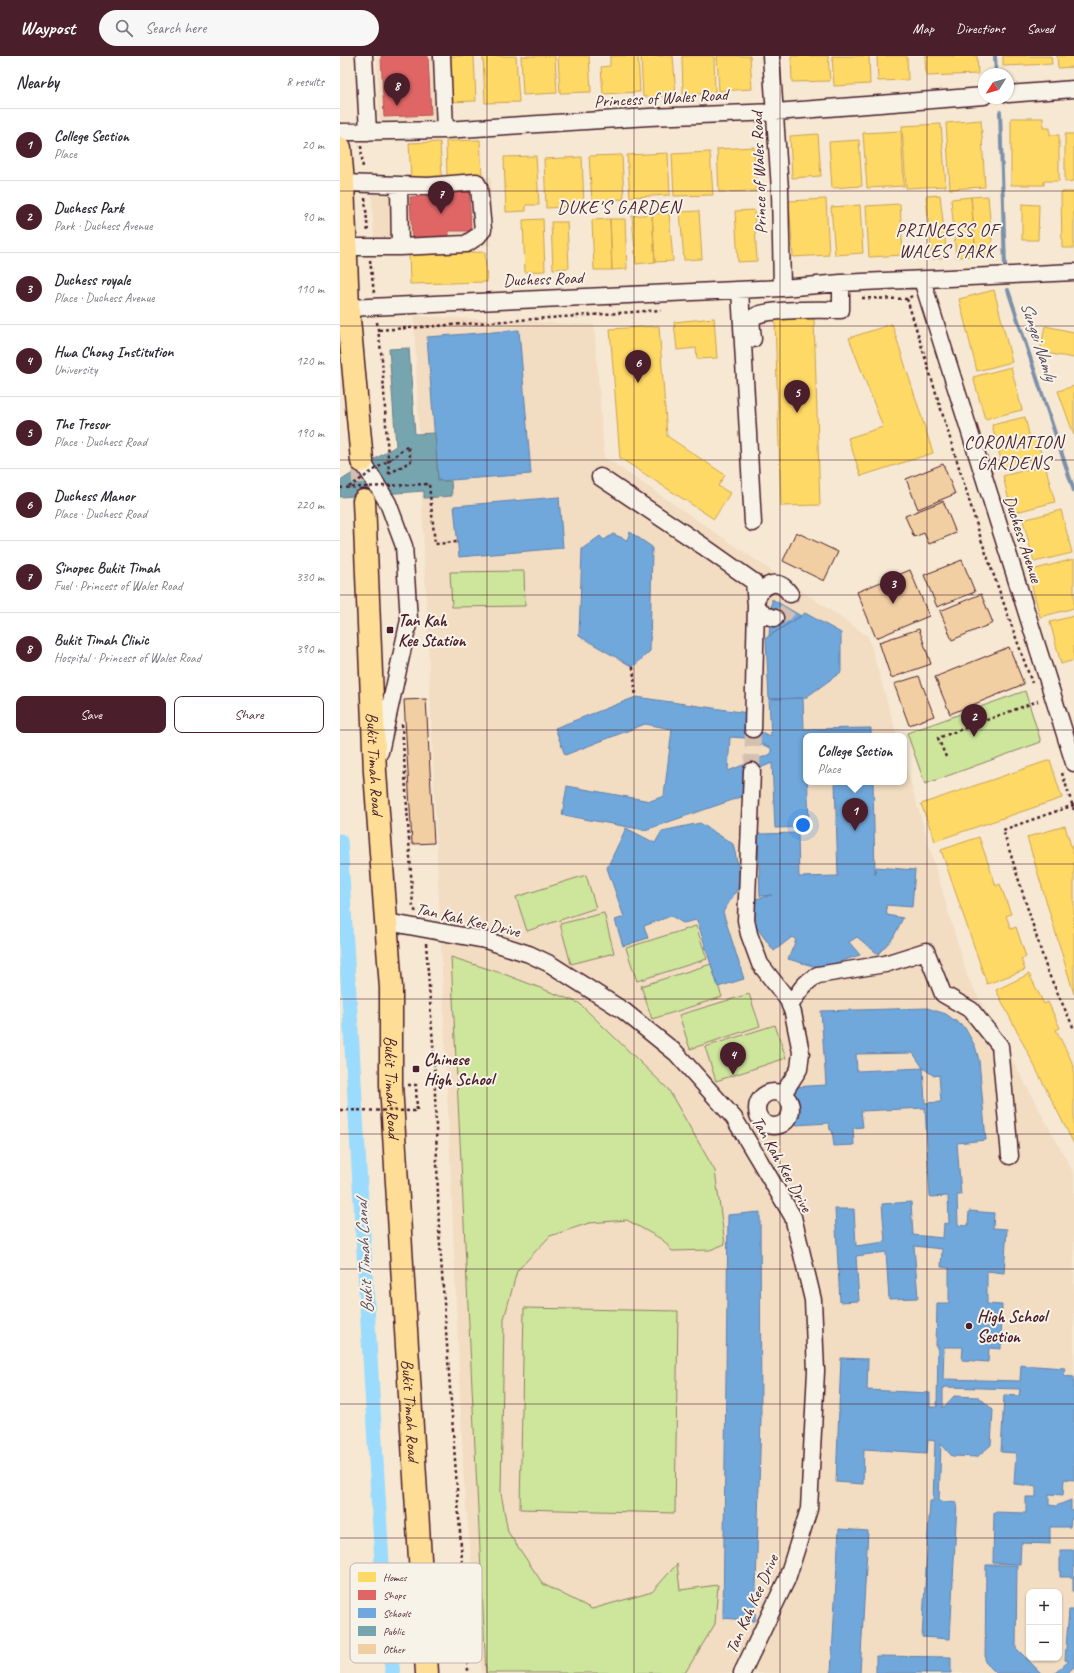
<!DOCTYPE html>
<meta charset="utf-8">
<style>
body{margin:0;font-family:Caveat,sans-serif;background:#f7f7f7;color:#2b2b33}
.controls{position:absolute;right:12px;bottom:12px;display:grid;overflow:hidden;border-radius:8px;box-shadow:0 1px 3px #0004}
.controls button{width:36px;height:36px;display:grid;place-items:center;padding:0;border:0;border-bottom:1px solid #e1e1e2;background:#fff;color:#2b2b33;font:20px sans-serif}
.compass{position:absolute;left:638px;top:12px;width:36px;height:36px;border-radius:50%;background:#fff;box-shadow:0 1px 3px #0004;rotate:233deg}
.you{position:absolute;left:463px;top:769px;width:14px;height:14px;margin:-10px;border:3px solid #fff;border-radius:50%;background:#1a73e8;box-shadow:0 0 0 6px #1a73e833}
.badge{display:grid;place-items:center;width:26px;height:26px;border-radius:50%;background:#4a1f2b;color:#fff;font-size:13px;font-weight:700}
.pin{position:absolute;translate:-50% -33px;filter:drop-shadow(0 1px 2px #0008)}
.pin::after{content:'';position:absolute;top:21px;width:14px;height:12px;background:inherit;clip-path:polygon(0 0,100% 0,50% 100%)}
.popup{position:absolute;left:463px;top:677px;width:104px;height:52px;box-sizing:border-box;display:grid;place-content:center;border-radius:8px;background:#fff;filter:drop-shadow(0 1px 3px #0005);font-size:13px;white-space:nowrap;color:#7c7c81}
.popup b{font-size:15px;color:#2b2b33}
.popup::after{content:'';position:absolute;left:50%;top:100%;margin-left:-8px;border:8px solid transparent;border-top-color:#fff}
.list{margin:0;padding:0;list-style:none}
h2{display:flex;justify-content:space-between;align-items:center;height:52px;margin:0;padding:0 16px;font-size:17px}
h2 small{font-size:13px;font-weight:400;color:#7c7c81}
.list li{display:grid;grid-template-columns:26px 1fr auto;gap:12px;align-items:center;box-sizing:border-box;height:72px;padding:0 16px;border-top:1px solid #e1e1e2}
.list b{display:block;font-size:15px;white-space:nowrap}
.list p{margin:0;font-size:13px;white-space:nowrap;color:#7c7c81}
.list em{font-size:13px;font-style:normal;color:#7c7c81}
.actions{display:flex;gap:8px;padding:12px 16px}
.actions a{flex:1;padding:9px 0;border:1px solid #4a1f2b;border-radius:8px;text-align:center;font-size:14px;color:#4a1f2b}
.actions .main{background:#4a1f2b;color:#fff}
.icon{flex:none;width:22px;height:22px;fill:none;stroke:currentColor;stroke-width:2;stroke-linecap:round;stroke-linejoin:round}
.map{position:relative;flex:none;width:734px;height:1617px;overflow:hidden}
header{display:flex;align-items:center;gap:24px;box-sizing:border-box;height:56px;padding:0 20px;background:#4a1f2b;color:#fff}
header strong{font-size:19px}
nav{display:flex;gap:22px;margin-inline-start:auto;font-size:14px}
.search{width:280px;height:36px;background:#f7f7f7;display:flex;align-items:center;gap:10px;box-sizing:border-box;padding:0 14px;border-radius:22px;color:#7c7c81;font-size:15px}
main{display:flex}
aside{flex:1;background:#fff}
.map>svg:first-child{display:block}
</style>
<header>
<strong>Waypost</strong>
<div class="search"><svg class="icon" aria-label="search" viewBox="0 0 24 24"><circle cx="10" cy="10" r="6"/><path d="M15 15l6 6"/></svg>Search here</div>
<nav><a>Map</a><a>Directions</a><a>Saved</a></nav>
</header>
<main>
<aside>
<h2>Nearby<small>8 results</small></h2>
<ul class="list">
<li><span class="badge">1</span><div><b>College Section</b><p>Place</p></div><em>20 m</em></li>
<li><span class="badge">2</span><div><b>Duchess Park</b><p>Park · Duchess Avenue</p></div><em>90 m</em></li>
<li><span class="badge">3</span><div><b>Duchess royale</b><p>Place · Duchess Avenue</p></div><em>110 m</em></li>
<li><span class="badge">4</span><div><b>Hwa Chong Institution</b><p>University</p></div><em>120 m</em></li>
<li><span class="badge">5</span><div><b>The Tresor</b><p>Place · Duchess Road</p></div><em>190 m</em></li>
<li><span class="badge">6</span><div><b>Duchess Manor</b><p>Place · Duchess Road</p></div><em>220 m</em></li>
<li><span class="badge">7</span><div><b>Sinopec Bukit Timah</b><p>Fuel · Princess of Wales Road</p></div><em>330 m</em></li>
<li><span class="badge">8</span><div><b>Bukit Timah Clinic</b><p>Hospital · Princess of Wales Road</p></div><em>390 m</em></li>
</ul>
<div class="actions"><a class="main">Save</a><a>Share</a></div>
</aside>
<div class="map">
<svg width="734" height="1617" viewBox="0 0 734 1617">
<rect width="100%" height="100%" fill="#f6e8d3"/>
<filter id="ink" filterUnits="userSpaceOnUse"><feTurbulence type="fractalNoise" baseFrequency=".025" numOctaves="2"/><feDisplacementMap in="SourceGraphic" scale="8" xChannelSelector="R" yChannelSelector="G"/><feConvolveMatrix kernelMatrix="1 2 1 2 8 2 1 2 1" color-interpolation-filters="sRGB"/></filter>
<g filter="url(#ink)">
<path fill="#f2dcc2" fill-rule="evenodd" d="M37 0H93L95 64H39Z
M151 121 150 188 154 189 35 197 31 126Z
M74 260 254 269 264 401 528 580 557 680H466V726H564V704L627 920 734 1118V1617H142L124 1427ZM689 1536H719V1602H689Z"/>
<path fill="#cde69c" stroke="#8c8264" d="M184 515 185 550 112 551 110 516Z
M685 635 701 686 585 728 567 677Z
M246 819 256 852 187 875 176 841Z
M264 857 274 897 231 908 220 868Z
M356 870 367 903 297 925 286 892Z
M111 901 164 918 239 947 328 1033 375 1115 385 1188 370 1194 332 1195 323 1184 287 1164 249 1167 210 1180 177 1215 164 1263 161 1437 168 1476 203 1528 252 1553 312 1536 337 1508 340 1534 378 1529 375 1568 345 1617H146Z
M371 908 382 941 312 963 301 930Z
M409 938 420 970 350 993 339 959Z
M435 969 446 1002 376 1025 365 991Z
M184 1252 338 1255 335 1457 180 1453Z"/>
<path fill="#ffd966" stroke="#c9a154" d="M107 0H134L136 45 109 46Z
M143 0H176L179 46 145 47Z
M181 0H215L217 37 183 39Z
M218 0H249L251 36 220 37Z
M270 0H298L300 36 263 38 261 11 270 10Z
M301 0H333L336 40 303 41Z
M342 0H374L375 37 343 39Z
M377 0H410L412 33 379 35Z
M451 0H488L490 25 452 26Z
M492 0H529L530 28 494 30Z
M537 0H567L568 24 538 25Z
M585 0H637L638 18 586 20Z
M663 0H711L712 8 663 10Z
M717 0H734V11L718 12Z
M671 62H703V72H710V79H719V125H704V129H671Z
M641 64 645 131 610 133 606 67Z
M601 68 606 130 566 132 562 70Z
M561 75 564 130 527 132 523 77Z
M478 78 481 120 452 122 450 80Z
M725 78H734V125L725 126Z
M140 84 142 120 107 122 106 85Z
M519 84 522 130 492 132 489 86Z
M100 86 102 122 71 124 69 87Z
M414 91 416 135 379 136 377 93Z
M370 96 373 139 334 140 332 98Z
M328 97 330 139 290 141 287 99Z
M282 99 284 143 252 145 249 100Z
M196 100 199 149H186V155L166 156 164 101Z
M242 101 244 150 206 152 204 103Z
M721 136H734V192H722Z
M600 139 607 201 592 203 586 140Z
M648 140 653 198 636 200 631 141Z
M631 141 636 200 616 201 611 143Z
M486 143 489 199 453 201 449 145Z
M560 148 563 199 529 201 526 150Z
M682 148 699 149 698 184H682Z
M520 149 523 197 495 199 491 151Z
M414 154 417 205 398 206 395 155Z
M359 155 362 203 344 204 340 156Z
M329 157 333 205 315 206 312 158Z
M312 158 315 206 296 208 292 160Z
M203 163 205 215 185 216 183 164Z
M270 163 272 214H254L252 164Z
M270 163H285L287 213 272 214Z
M211 166H227L229 212 213 213Z
M145 196 147 226 70 228 69 198Z
M654 234 672 306 637 315 619 243Z
M374 262 377 302 357 303 356 292 337 294 334 266Z
M474 263 480 449 441 450 435 264Z
M552 268 593 397 521 420 508 382 543 371 509 282Z
M319 270 327 380 385 419 378 430 390 437 374 463 280 402 270 273Z
M705 270 734 276V302L700 296Z
M671 311 682 354 645 363 633 321Z
M734 330V379L718 335Z
M685 361 690 383 697 381 702 402 663 412 652 369Z
M705 409 715 446 672 457 663 420Z
M721 454 732 497 694 506 683 464Z
M734 503V552L700 561 688 515Z
M734 560V604L721 608 710 566Z
M710 704 722 742 595 785 581 748Z
M725 770 734 800V938L687 781Z
M639 781 656 830 660 828 671 858 666 860 671 873 676 871 686 901 681 903 685 914 647 928 601 794Z
M689 918 704 948 708 946 720 972 716 974 734 1010V1088L656 934Z"/>
<path fill="#e06666" stroke="#b35154" d="M41 0H88L91 59 44 61Z
M129 131 131 175H109V181L72 183 70 141 101 139 100 132Z"/>
<path fill="#6fa8dc" stroke="#647fa7" fill-rule="evenodd" d="M179 274 191 418 98 425 87 281Z
M219 441 223 492 119 501 114 450Z
M290 476 312 491 310 595 293 611 239 580 242 493 260 480 264 484 273 478 287 484Z
M432 543 461 560 429 580Z
M465 557 501 577V616L465 642 429 643 426 582Z
M296 641 408 657 406 670 431 680 429 643 463 642 464 673 531 672V680H466L469 771 435 772 432 707 404 719 410 738 305 774 222 759 227 730 310 745 324 740 332 673 305 668 225 699 215 672ZM390 681 405 682 431 692V698L388 715Z
M495 726H533L535 818 536 811 575 814 572 851 546 849 547 859 563 862 553 882 538 898 517 881 509 886 520 899 490 909 473 910 448 903 456 884 452 881 434 895 414 868 407 845 432 839 420 840 418 778 458 777 459 821 498 820Z
M360 767 393 788 402 826 383 856 404 923 378 931 357 864 343 867 331 860 304 870 308 882 283 890 275 864 284 861 267 812 286 772 315 787 322 775Z
M587 952 606 958 625 972 635 990 639 1004 646 1084 617 1087 621 1139H617L618 1169 628 1170 629 1155 654 1157 653 1172 667 1173 664 1217 647 1215V1248L662 1249 661 1293 649 1292 648 1306 622 1304 623 1291H604L603 1323 680 1325 681 1309 725 1312 724 1320 734 1321V1424L724 1423 723 1439 709 1438V1449L716 1450 731 1444V1455H734V1463H731L730 1471H710V1488L681 1487 680 1508 653 1507 654 1456 686 1457V1441H696V1430L674 1428 676 1397 661 1396 664 1339 679 1340 680 1333 603 1331V1352L614 1340 639 1341 653 1354 651 1389 637 1401 612 1400 601 1388 599 1445 617 1447 610 1583 582 1581 590 1445H593L595 1385 588 1384 587 1397 524 1393 523 1428 496 1426 501 1302 528 1303 527 1334 590 1337V1351H597L598 1290H596L597 1247H609V1212L601 1211 602 1193 574 1190 578 1242 549 1243 546 1196 516 1200 519 1245 500 1246 495 1153H514L516 1190 545 1186 542 1148 571 1146 573 1179 603 1182 604 1167 609 1168 608 1140 590 1141 585 1052 521 1055 523 1071 513 1072 514 1089 494 1090 492 1074H490L489 1067 455 1069 452 1031 486 1029 481 955ZM573 997 583 1012 517 1015 516 998ZM583 1012 594 1020 599 1019 601 1046 585 1047Z
M420 1156 421 1363 415 1565 383 1562 388 1159Z
M499 1473 528 1475 520 1617H491Z
M720 1494H734V1536H733V1521H720Z
M646 1509H677L676 1592 701 1617H656L645 1606Z
M729 1554H734V1611L727 1617H715L729 1605 725 1604Z
M536 1600 611 1601V1617H536Z"/>
<path fill="#76a5af" stroke="#697d87" d="M69 292 75 378 95 377 98 425H111L112 440 84 442V435L0 441V425L56 390 49 293Z"/>
<g fill="none" stroke-linecap="round" stroke-linejoin="round">
<path stroke="#7b90a9" stroke-width="4" d="M655 0 656 18
M660 56 665 210
M668 234 734 435"/>
<path stroke="#9bdbfd" stroke-width="15" d="M0 785 46 1576 53 1617"/>
</g>
<path fill="#f2cfa3" stroke="#4a1f2b" d="M603 408 615 438 578 453 566 423Z
M603 445 616 477 589 488 584 477 574 481 565 460Z
M456 476 498 496 484 525 443 505Z
M622 504 635 536 597 551 584 519Z
M570 514 589 560 536 582 517 536Z
M641 538 653 567 612 584 600 555Z
M579 573 591 608 551 622 539 586Z
M669 591 684 628 610 658 595 621Z
M579 620 594 660 569 669 554 628Z
M86 643 94 787 72 788 64 644Z"/>
<g fill="none" stroke-linecap="round" stroke-linejoin="round">
<path stroke="#d4c0b1" stroke-width="16" stroke-dasharray="16 8" stroke-linecap="butt" d="M435 562C447 559 453 550 450 538
M412 715 413 673"/>
<path stroke="#d4c0b1" stroke-width="22" stroke-dasharray="22 11" stroke-linecap="butt" d="M22 405 24 445"/>
<g stroke="#4a1f2b" stroke-width="19">
<path id="minor" d="M24 0 28 76
M102 0 105 74
M431 0 440 134 442 232
M668 38 734 33
M0 76 105 74 309 61 435 56 644 40
M3 127 88 130 136 126 139 131 143 174 138 180 126 188 60 191H6
M59 130 60 191
M582 224 734 707
M400 234 413 467
M8 252 442 232 501 227 734 216
M413 283C413 278 410 267 413 262 419 252 487 254 501 254V227
M22 405 48 447 64 490 69 564 40 696
M260 421 363 490 414 526 416 549 413 673
M416 544C423 528 438 520 450 538
M416 549 424 559 435 562
M412 715 407 842 406 864 409 878 420 908 448 944 453 957 461 996 459 1013 443 1038
M47 866 145 884 189 898 210 908 284 955 336 997 394 1062 453 1161 473 1244 476 1315 469 1453 447 1523 402 1617
M450 950C458 937 464 926 478 919L545 908 586 895 603 938 631 954 660 990 670 1100
M417 1053a17 17 0 1 1 34 0a17 17 0 1 1-34 0Z"/>
</g>
<g stroke="#4a1f2b" stroke-width="25">
<g id="highway">
<path d="M0 92 3 127 8 252 22 405"/>
<path id="s1" d="M24 445 35 716 51 932V1029L87 1617"/>
</g>
</g>
<path stroke="#4a1f2b" stroke-width="2.5" stroke-dasharray="3 3" stroke-linecap="butt" d="M21 90 23 113
M25 142 28 177
M30 204 34 237
M522 242 567 243 572 240
M567 243 642 486 692 627
M37 266 42 303 49 418
M39 274 321 254
M49 418 71 405 68 390 52 402
M293 611 296 641
M62 668 73 851 76 856
M606 701 598 682 698 645
M722 717 734 754
M734 749 663 774 707 914 734 973
M86 887 94 1003 99 1174 126 1562 128 1617
M68 1029H76L77 1055"/>
<use href="#minor" stroke="#f7f3e8" stroke-width="16"/>
<use href="#highway" stroke="#fedd96" stroke-width="22"/>
<path stroke="#4a1f2b" stroke-width="2.5" stroke-dasharray="3 3" stroke-linecap="butt" d="M9 431 52 402
M0 432 89 428 95 488 117 486
M0 1054 77 1055"/>
</g>
</g>
<path fill="none" stroke="#4a1f2b" stroke-width="1" stroke-opacity="0.55" d="M147 0V1617M294 0V1617M440 0V1617M587 0V1617M0 135H734M0 270H734M0 404H734M0 539H734M0 674H734M0 808H734M0 943H734M0 1078H734M0 1213H734M0 1348H734M0 1482H734"/>
<g fill="#4a1f2b" stroke="#f7f3e8" stroke-width="1.5">
<rect x="46" y="570" width="8" height="8" rx="2"/>
<rect x="72" y="1009" width="8" height="8" rx="2"/>
<circle cx="629" cy="1270" r="4"/>
</g>
<g text-anchor="middle" dominant-baseline="central" stroke-width="4" stroke-linejoin="round" paint-order="stroke">
<g font-size="17" fill="#4a1f2b" stroke="#f7f3e8">
<text transform="translate(321 42) rotate(-3)">Princess of Wales Road</text>
<text transform="translate(419 117) rotate(-92)">Prince of Wales Road</text>
<text transform="translate(203 223) rotate(-2)">Duchess Road</text>
<text transform="translate(683 483) rotate(72)">Duchess Avenue</text>
<text stroke="none"><textPath href="#s1" startOffset="263">Bukit Timah Road</textPath></text>
<text transform="translate(128 864) rotate(13)">Tan Kah Kee Drive</text>
<text stroke="none"><textPath href="#s1" startOffset="587">Bukit Timah Road</textPath></text>
<text transform="translate(442 1108) rotate(61)">Tan Kah Kee Drive</text>
<text stroke="none"><textPath href="#s1" startOffset="911">Bukit Timah Road</textPath></text>
<text transform="translate(412 1548) rotate(-66)">Tan Kah Kee Drive</text>
</g>
<g font-size="17" font-weight="bold" fill="#4a1f2b" stroke="#f7f3e8" text-anchor="start">
<text x="58" y="564">Tan Kah<tspan x="58" dy="20">Kee Station</tspan></text>
<text x="84" y="1003">Chinese<tspan x="84" dy="20">High School</tspan></text>
<text x="637" y="1260">High School<tspan x="637" dy="20">Section</tspan></text>
</g>
<g font-size="18" letter-spacing="1" fill="#4a1f2b" stroke="#f7f3e8">
<text x="279" y="151">DUKE'S GARDEN</text>
<text x="607" y="174">PRINCESS OF<tspan x="607" dy="21">WALES PARK</tspan></text>
<text x="674" y="386">CORONATION<tspan x="674" dy="21">GARDENS</tspan></text>
</g>
<g font-size="18" font-style="italic" fill="#5e4e60" stroke="#f7f3e8">
<text transform="translate(699 285) rotate(72)">Sungei Namly</text>
<text transform="translate(24 1201) rotate(-93)">Bukit Timah Canal</text>
</g>
</g>
<rect x="10" y="1507" width="132" height="100" rx="6" fill="#f7f3e8" stroke="#c3b3af" stroke-width="1"/>
<rect x="18" y="1516" width="18" height="10" fill="#ffd966"/>
<rect x="18" y="1534" width="18" height="10" fill="#e06666"/>
<rect x="18" y="1552" width="18" height="10" fill="#6fa8dc"/>
<rect x="18" y="1570" width="18" height="10" fill="#76a5af"/>
<rect x="18" y="1588" width="18" height="10" fill="#f2cfa3"/>
<g font-size="11" fill="#4a1f2b">
<text x="43" y="1525">Homes</text>
<text x="43" y="1543">Shops</text>
<text x="43" y="1561">Schools</text>
<text x="43" y="1579">Public</text>
<text x="43" y="1597">Other</text>
</g>
</svg>
<div class="controls">
<button>+</button>
<button>−</button>
</div>
<svg class="compass" viewBox="-18 -18 36 36"><path d="M0-13l5 13h-10z" fill="#e53935"/><path d="M0 13l5-13h-10z" fill="#7c7c81"/></svg>
<div class="you"></div>
<div class="pin badge" style="left:515px;top:775px">1</div>
<div class="popup"><b>College Section</b>Place</div>
<div class="pin badge" style="left:634px;top:681px">2</div>
<div class="pin badge" style="left:553px;top:548px">3</div>
<div class="pin badge" style="left:393px;top:1019px">4</div>
<div class="pin badge" style="left:457px;top:357px">5</div>
<div class="pin badge" style="left:298px;top:327px">6</div>
<div class="pin badge" style="left:101px;top:158px">7</div>
<div class="pin badge" style="left:57px;top:50px">8</div>
</div>
</main>
